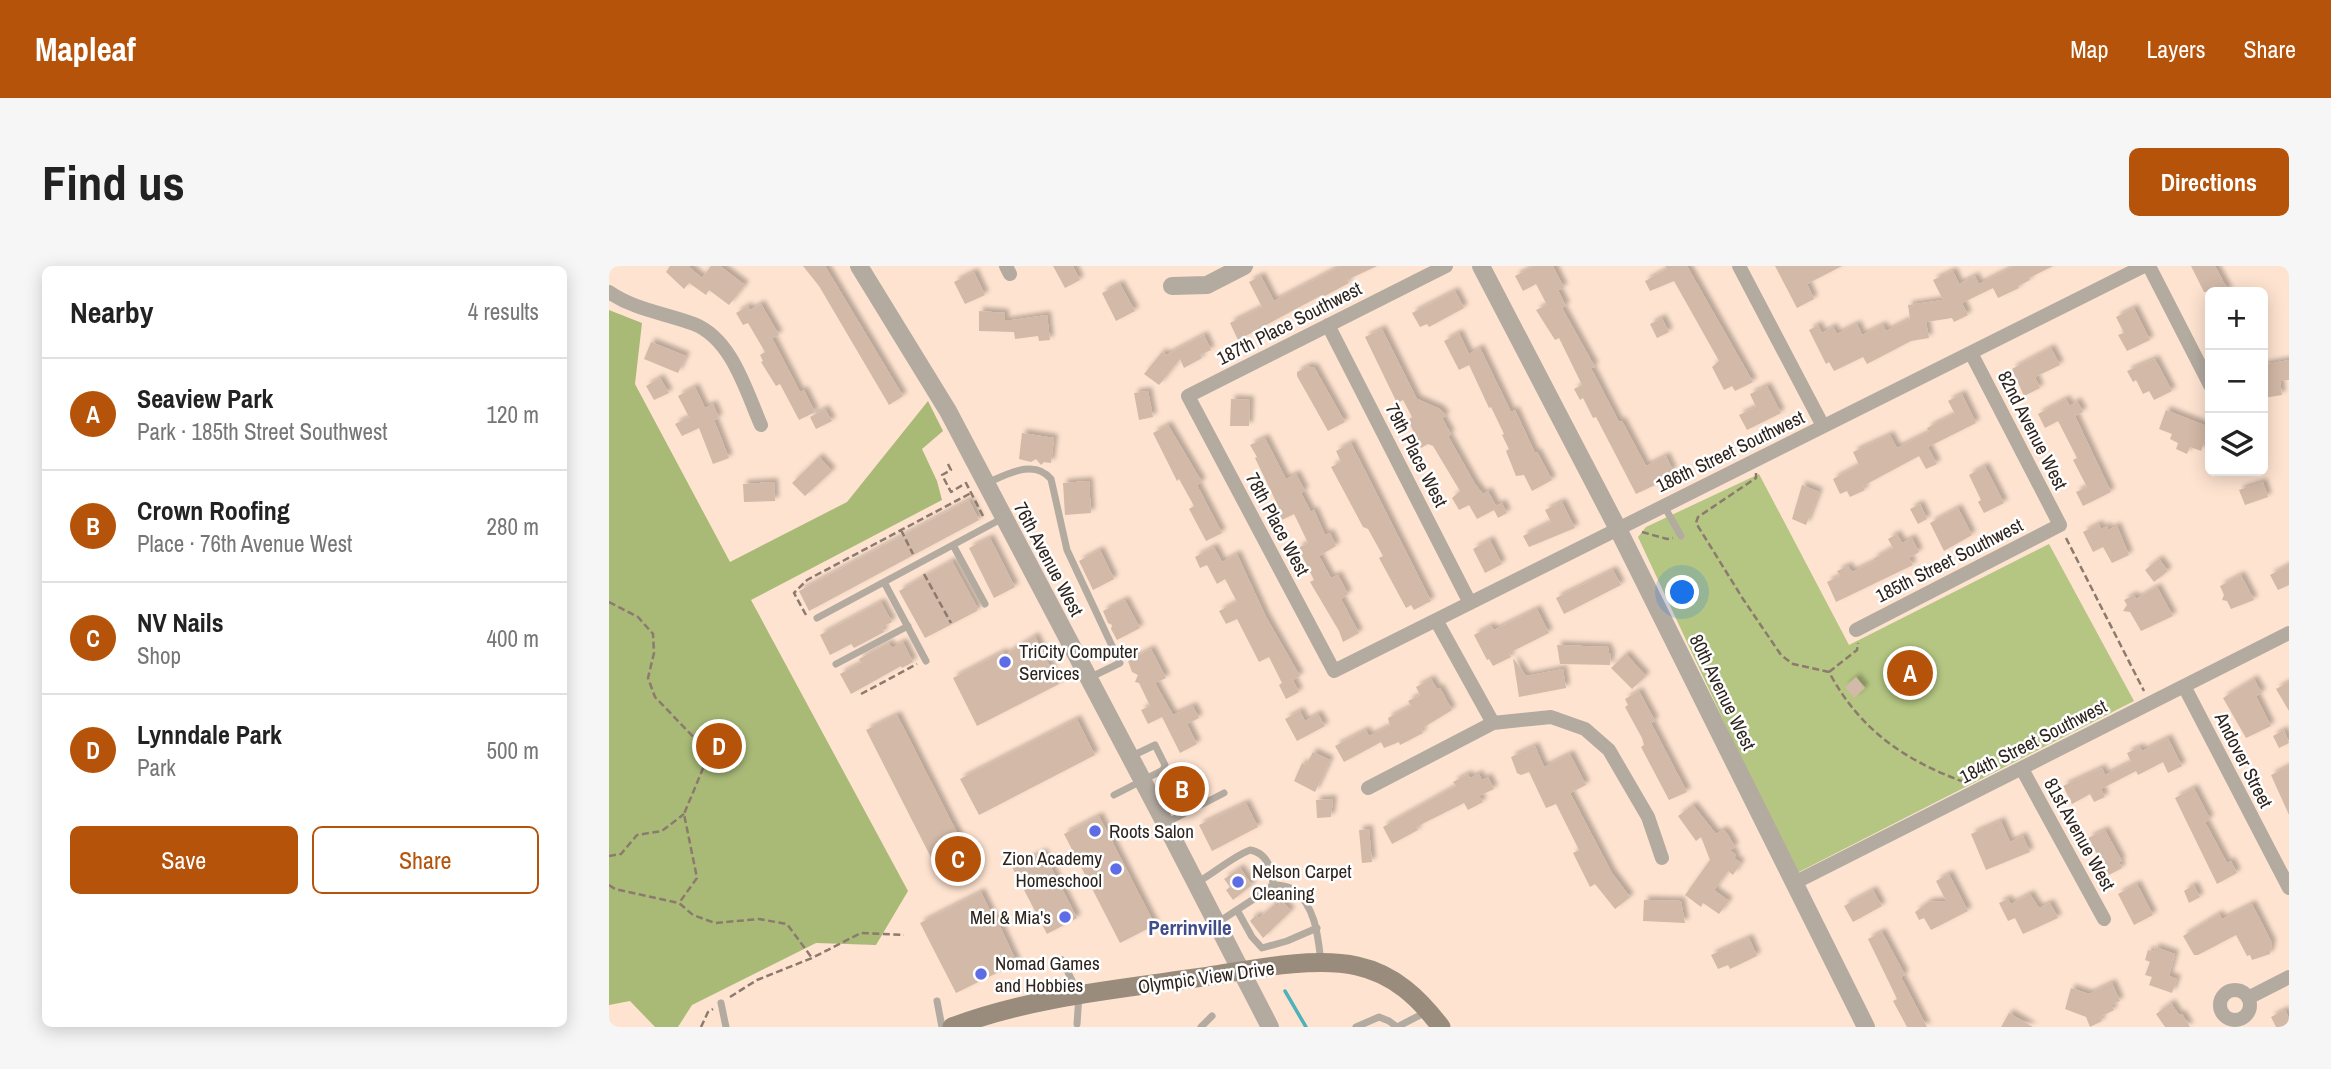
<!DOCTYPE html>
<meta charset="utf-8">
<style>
body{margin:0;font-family:"Archivo Narrow",sans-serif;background:#f6f6f6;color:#222}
.controls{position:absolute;right:21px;top:21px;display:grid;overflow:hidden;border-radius:10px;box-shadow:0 4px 18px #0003}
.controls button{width:63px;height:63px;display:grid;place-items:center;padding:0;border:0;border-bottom:2px solid #e0e0e0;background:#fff;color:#222;font:35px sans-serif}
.you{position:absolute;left:1074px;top:327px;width:24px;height:24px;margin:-18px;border:5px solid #fff;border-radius:50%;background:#1a73e8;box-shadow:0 0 0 10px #1a73e833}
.badge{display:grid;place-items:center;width:46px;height:46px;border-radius:50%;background:#b45309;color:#fff;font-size:23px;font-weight:700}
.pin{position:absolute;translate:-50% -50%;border:4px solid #fff;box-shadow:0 2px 7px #0006}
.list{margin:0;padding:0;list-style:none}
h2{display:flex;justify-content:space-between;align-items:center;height:91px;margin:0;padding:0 28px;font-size:30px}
h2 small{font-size:23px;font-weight:400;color:#767676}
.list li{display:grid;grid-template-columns:46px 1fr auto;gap:21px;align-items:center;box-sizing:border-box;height:112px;padding:0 28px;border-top:2px solid #e0e0e0}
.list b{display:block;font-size:26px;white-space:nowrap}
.list p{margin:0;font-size:23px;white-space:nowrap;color:#767676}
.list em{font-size:23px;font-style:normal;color:#767676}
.actions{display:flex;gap:14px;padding:21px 28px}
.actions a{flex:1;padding:16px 0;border:2px solid #b45309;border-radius:10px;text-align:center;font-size:24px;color:#b45309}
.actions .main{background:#b45309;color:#fff}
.icon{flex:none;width:38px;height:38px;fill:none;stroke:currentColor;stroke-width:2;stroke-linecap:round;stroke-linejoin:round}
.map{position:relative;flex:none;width:1680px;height:761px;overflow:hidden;border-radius:10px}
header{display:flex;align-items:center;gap:42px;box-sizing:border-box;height:98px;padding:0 35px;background:#b45309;color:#fff}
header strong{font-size:33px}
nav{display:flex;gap:38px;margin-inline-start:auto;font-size:24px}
.intro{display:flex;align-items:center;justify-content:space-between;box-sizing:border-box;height:168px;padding:0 42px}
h1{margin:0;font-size:49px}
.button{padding:18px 32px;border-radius:10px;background:#b45309;color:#fff;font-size:24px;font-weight:700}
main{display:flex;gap:42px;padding:0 42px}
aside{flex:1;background:#fff;border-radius:10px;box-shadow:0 4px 18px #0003}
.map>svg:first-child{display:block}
</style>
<header>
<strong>Mapleaf</strong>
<nav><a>Map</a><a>Layers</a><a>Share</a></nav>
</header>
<div class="intro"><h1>Find us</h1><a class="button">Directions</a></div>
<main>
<aside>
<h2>Nearby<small>4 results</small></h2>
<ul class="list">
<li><span class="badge">A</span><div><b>Seaview Park</b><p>Park · 185th Street Southwest</p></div><em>120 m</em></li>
<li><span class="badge">B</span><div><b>Crown Roofing</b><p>Place · 76th Avenue West</p></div><em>280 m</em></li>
<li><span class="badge">C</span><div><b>NV Nails</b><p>Shop</p></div><em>400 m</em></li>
<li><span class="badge">D</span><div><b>Lynndale Park</b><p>Park</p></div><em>500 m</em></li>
</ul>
<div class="actions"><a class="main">Save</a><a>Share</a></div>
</aside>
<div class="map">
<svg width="1680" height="761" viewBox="0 0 1680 761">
<defs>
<filter id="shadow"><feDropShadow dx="4" dy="-4" stdDeviation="2" flood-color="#0004"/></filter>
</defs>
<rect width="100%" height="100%" fill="#fee3d0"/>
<path fill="#b5c682" d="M1150 208 1240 379 1440 278 1525 435 1186 608 1029 271 1037 261Z"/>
<path fill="#a9ba77" d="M0 44 33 57 26 118 121 296 238 236 319 135 334 165 313 183 328 215 333 234 142 334 299 625 267 679 207 677 83 739 69 761H46L21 735 0 739Z"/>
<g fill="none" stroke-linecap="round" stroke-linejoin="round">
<path stroke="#4fb2b9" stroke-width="3.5" d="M676 725 697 761"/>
</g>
<path fill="#d3b9a7" filter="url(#shadow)" d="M61 0H79L93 12 102 0H111L136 19 120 39 100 24 97 29 80 17 75 23 57 6Z
M194 0H216L294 130 280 139 210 20Z
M444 0H464L471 14 456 22Z
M732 0H768L738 14 740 17 714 31 713 29 629 74 621 57 653 41 640 16 652 10 665 35Z
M926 0H944L955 22 949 24 957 40 953 42 986 101 982 102 1010 156 1013 155 1037 200 1057 190 1064 205 1044 215 1046 219 1027 228 987 151 984 152 974 132 971 134 965 123 973 119 950 72 946 74 927 44 938 39 927 18 914 25 906 10Z
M1056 0H1078L1144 116 1126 125 1123 120 1115 124 1103 101 1110 95 1065 15 1041 25 1036 15 1058 3Z
M1166 0H1233L1198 18 1205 33 1188 42Z
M1406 0H1444L1420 12 1421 14 1409 20 1410 22 1389 32 1384 22 1353 37 1359 49 1345 56 1343 52 1317 56 1320 72 1302 75 1258 98 1254 91 1225 105 1220 96 1217 98 1200 64 1209 59 1213 67 1224 61 1228 68 1248 58 1253 69 1274 59 1277 65 1301 53 1299 39 1334 34 1324 14 1344 5 1350 18 1366 10 1370 18Z
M1582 0H1606L1620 26H1595Z
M365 6 376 29 356 38 345 16Z
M511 18 526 45 507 55 493 27Z
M846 25 855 42 820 61 818 58 811 61 803 47Z
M152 38 170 69 163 72 191 126 195 124 206 146 190 154 171 118 167 120 152 96 154 95 151 89 156 86 139 57 134 59 127 47 139 40 141 44Z
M1525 42 1541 74 1518 85 1509 69 1515 67 1507 51Z
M370 45 396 47V55L438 49 441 74 430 75 429 70 406 73 405 66 370 65Z
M1053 52 1060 66 1048 72 1041 58Z
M773 63 808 133 831 143 837 150 833 152 842 168 839 170 866 218 874 228 879 225 887 240 893 237 898 247 889 252 885 244 868 253 860 239 850 244 843 232 851 225 824 180 819 178 812 182 799 154 803 151 794 134 788 137 756 71Z
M850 67 860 88 871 82 902 146 906 144 926 187 928 186 933 195 943 214 923 225 915 209 907 210 897 185 900 183 893 169 895 168 882 141 880 142 860 99 850 104 835 75Z
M595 69 602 84 591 89 593 92 575 102 571 93 550 119 535 108 553 86 557 89Z
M42 76 77 90 69 107 35 93Z
M1442 82 1451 99 1426 111 1431 122 1415 130 1403 103Z
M1546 93 1563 125 1545 134 1540 125 1534 128 1527 114 1524 116 1518 105Z
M1680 94V114L1671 115 1673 129 1654 132V99Z
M700 100 701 102 705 101 736 156 719 165 688 110V106Z
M51 112 60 127 45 134 37 120Z
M1158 120 1172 147 1138 164 1130 149 1147 141 1141 128Z
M86 121 96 142 104 138 110 152 105 154 120 192 104 198 90 162 73 170 66 158 80 151 69 130Z
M539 125 544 151 530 154 525 127Z
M1353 128 1367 157 1319 181 1328 198 1317 203 1310 190 1254 220 1256 224 1241 231 1238 225 1231 228 1224 213 1250 199 1244 186 1281 169 1288 182 1320 166 1318 162 1346 148 1339 135Z
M622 133 641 134 640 160H621Z
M1457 133 1461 140 1468 135 1474 146 1466 150 1502 226 1474 240 1467 226 1478 221 1464 194 1468 192 1449 155 1436 162 1429 148Z
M216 143 223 155 207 163 201 151Z
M1557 144 1600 161 1592 185 1581 181 1578 188 1567 183 1569 177 1561 173 1563 168 1550 163Z
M559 159 593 216 588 219 613 267 597 275 580 243 585 240 570 213 568 215 544 167Z
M413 167 445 172 442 197 435 196 432 199 427 193 422 196 410 193Z
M656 172 677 213 687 208 696 225 692 227 702 246 705 244 716 269 721 267 727 280 710 290 722 312 729 309 739 328 732 333 750 367 734 376 730 365 701 316 705 314 689 282 699 277 685 248 673 254 666 241 669 240 646 192 648 191 641 179Z
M742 177 822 335 805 344 802 339 797 342 770 292 774 290 759 263 754 261 722 201 732 196 727 185Z
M210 191 223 205 196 230 183 217Z
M1376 200 1395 237 1375 247 1369 236 1372 234 1360 209Z
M480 215 482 247 456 249 454 217Z
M165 216 166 235 135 236 134 218Z
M1654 216 1659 231 1636 239 1630 224Z
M1193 219 1210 226 1197 259 1183 253Z
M360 234 370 254 200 345 190 325Z
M953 236 966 262 920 281 914 270 942 256 936 244Z
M1311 238 1318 253 1309 258 1301 243Z
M1349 242 1363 269 1335 285 1321 257Z
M1490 258 1492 263 1498 260 1499 264 1508 260 1520 289 1503 297 1494 281 1484 286 1474 266Z
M1288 268 1293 277 1303 272 1310 286 1300 292 1304 299 1227 336 1218 316 1231 310 1228 305 1239 300 1243 306 1266 295 1264 293 1284 282 1279 273Z
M381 272 406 321 385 332 360 282Z
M881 274 893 298 876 307 864 283Z
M605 281 613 296 628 288 657 351 691 410 684 414 690 426 677 433 670 419 673 417 660 391 650 396 628 353 617 358 610 345 628 336 616 313 608 318 598 299 591 302 586 291Z
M491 284 505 313 484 324 470 295Z
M1550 293 1559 305 1545 316 1536 304Z
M343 295 368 341V345L316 372 290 325Z
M1680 299V319L1669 324 1661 309Z
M1004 304 1012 319 955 348 947 332Z
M1632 309 1645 334 1622 343 1618 335 1613 334 1615 329 1611 320Z
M1548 321 1564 350 1532 365 1521 346 1514 345 1518 339 1515 334 1525 329 1527 333Z
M516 334 531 362 508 374 502 363 503 359 499 357 494 345Z
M272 336 283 356 273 361 275 366 245 382 242 378 221 389 211 369Z
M928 343 940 367 900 387 902 391 884 400 880 393 878 394 865 369 882 360 885 364Z
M426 370 450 418 368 460 344 412 394 386 396 389Z
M294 376 304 396 293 402 292 400 242 428 231 408 252 397 250 393 280 377 283 382Z
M948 379 999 381 1000 387H1002L1001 399 951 398Z
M542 383 557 412 546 417 564 449 584 440 590 452 578 458 588 478 571 487 553 451 539 458 532 444 541 440 530 417 526 416 529 409 523 406 519 395Z
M1017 388 1037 410 1023 423 1002 402Z
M904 392 917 410 954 403 957 422 910 431Z
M1247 411 1256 422 1245 432 1236 421Z
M822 413 828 423 831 422 843 444 812 463 814 467 791 479 790 476 775 482 772 476 735 496 726 480 757 464 760 470 781 460 779 452 802 440 799 435 811 429 807 421Z
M1645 413 1653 427 1647 430 1662 460 1637 472 1614 432Z
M1680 416V445L1667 423Z
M1030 425 1046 455 1042 457 1078 526 1060 534 1032 481 1035 479 1033 472 1016 441 1019 439 1016 433Z
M691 445 696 455 709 448 716 460 688 475 676 453Z
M288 449 364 598 333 613 257 464Z
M468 453 486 489 370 549 351 513Z
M1675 464 1680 477 1670 482 1664 470Z
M1559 472 1573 500 1559 507 1554 496 1529 509 1527 505 1492 523 1496 531 1485 536 1481 528 1463 538 1454 520 1493 502 1496 509 1522 496 1518 487 1531 481 1533 485Z
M926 480 935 501 961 488 977 519 961 527 1003 607 1021 631 1006 643 986 618 981 621 964 587 970 584 947 538 937 542 920 506 912 509 908 507 902 491Z
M704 486 721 494 706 526 685 515 693 497 697 499Z
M1680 500V549L1662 509Z
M859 508 861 512 870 508 873 514 879 511 885 523 870 530 874 536 859 544 855 537 807 561 809 564 783 578 774 561 847 520 844 516Z
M580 510 587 525 567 535 559 520Z
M1585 522 1601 553 1596 556 1618 597 1622 595 1628 607 1608 618 1566 532Z
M724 533 722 551 708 552 707 534Z
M637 537 649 561 603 585 590 559Z
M1084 539 1107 568 1114 564 1118 567 1126 581 1121 584 1127 589 1125 592 1132 597 1124 609 1119 605 1105 624 1120 635 1110 648 1094 637 1092 641 1076 629 1101 594 1092 571 1087 575 1069 550Z
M490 550 546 659 511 677 455 568Z
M1392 555 1401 576 1414 570 1421 586 1377 604 1362 568Z
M760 563 763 596 753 597 750 564Z
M1496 564 1513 595 1510 596 1513 602 1500 609 1479 572Z
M434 586 468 652 438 668 403 601Z
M631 602 643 619 624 634 617 624 621 621 615 613Z
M1340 608 1359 645 1322 664 1315 652 1310 654 1306 646 1320 636 1337 635 1327 615Z
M1528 618 1544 649 1525 659 1509 628Z
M1585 619 1591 631 1580 637 1575 625Z
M1264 624 1273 640 1244 656 1235 640Z
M372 626 386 655 389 656 408 697 347 727 311 657Z
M1421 628 1430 642 1441 637 1449 652 1414 668 1406 652 1399 655 1390 637 1399 633 1402 638Z
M1035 634 1072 635 1076 657 1034 655Z
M673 635 682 645 654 672 641 655 647 649 650 652 665 639 667 641Z
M1643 638 1663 677 1661 688 1643 694 1641 689 1638 690 1627 669 1589 689H1585L1574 670 1610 648 1613 653Z
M1273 666 1296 709 1292 711 1318 761H1298L1284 735 1288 733 1259 673Z
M1140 672 1148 690 1121 703 1119 699 1109 703 1102 689Z
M1546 681 1566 688 1560 710 1568 713 1563 727 1540 719 1543 711 1536 709 1541 696 1536 694 1539 684 1545 686Z
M1503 717 1511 735 1502 739 1505 744 1491 751 1493 755 1481 761 1477 751 1456 743 1462 722 1480 728Z
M1562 737 1570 749 1573 748 1581 761H1556L1547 748Z
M1676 744 1680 752V761H1667L1662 751Z
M1400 747 1424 761H1392Z"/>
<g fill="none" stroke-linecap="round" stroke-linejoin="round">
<path stroke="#8c7a6e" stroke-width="2.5" stroke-dasharray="7 3.5" stroke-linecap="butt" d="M339 198 342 204 333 209 342 226 357 217 374 250
M1147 207V212L1089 251 1087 257 1134 333 1172 389 1184 398 1220 406C1251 464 1295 494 1355 516
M292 264 304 288
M1033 266 1058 273 1064 272
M1457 272 1535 425
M315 308 342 357
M0 336 29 351 44 368 45 387 39 412 46 431 93 480 95 500 75 548 88 612 70 637
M197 349 185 327 198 314 362 227
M1220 406 1248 384 1249 377
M252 428 308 398
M0 590 12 588 28 569 53 565 75 548
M0 619 6 623 70 637 84 649 106 657 150 653 178 658 203 692
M121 731 148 714 203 692 252 667 295 669
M92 761 99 746 104 743"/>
<path stroke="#b3aaa0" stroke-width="7" d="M378 217C397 209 425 192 442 213L458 284 511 397 480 412
M1055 240 1072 270
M344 279 376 338
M275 316 317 395
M208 352 394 252
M227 398 299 360
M505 529 554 504 556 499 546 479 523 490
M557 557 615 527
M587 617C606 607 621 592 641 584 658 587 663 603 664 618L660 623 608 657
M664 618C671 620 680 620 685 624 707 641 709 671 712 696
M628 644 643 671 653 682 678 675 708 662
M453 694 470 729 468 758
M328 735 333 761
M112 737 117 761
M592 761 603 750
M747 761 770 751 780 755 788 761
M788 761 819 745"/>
<path stroke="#b3aaa0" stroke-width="14" d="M397 0 401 8
M837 0 579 130 725 405 1535 0
M1130 0 1214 160
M1540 0 1601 119
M0 26C26 44 56 47 85 58 123 73 137 125 152 159
M719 59 861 337
M827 354 884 457
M1247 364 1451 259 1362 87
M1575 420 1680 622
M1413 503 1495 653
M759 522 884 457 942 451 976 463 1000 484 1039 551 1053 592
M1185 617 1680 367
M1611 739a15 15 0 1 1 30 0a15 15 0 1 1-30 0Z
M1639 732 1680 711"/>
<path stroke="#b3aaa0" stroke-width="18" d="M250 0 339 145 556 557 661 761
M872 0 1009 263 1257 761
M563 20 598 19 635 0"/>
<path stroke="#998c7d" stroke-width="19" d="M343 761C423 731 510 723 594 711 639 704 704 690 748 700 785 708 810 732 832 761"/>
</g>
<g fill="#5e6de5" stroke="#fff" stroke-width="2.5">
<circle cx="396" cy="396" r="7"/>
<circle cx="486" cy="565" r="7"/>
<circle cx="507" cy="603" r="7"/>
<circle cx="629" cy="616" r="7"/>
<circle cx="456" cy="651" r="7"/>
<circle cx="372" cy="708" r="7"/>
</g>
<g text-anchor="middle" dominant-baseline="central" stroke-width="5" stroke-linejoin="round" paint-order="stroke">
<g font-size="19" fill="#2e241d" stroke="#fff">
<text transform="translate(680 57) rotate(-27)">187th Place Southwest</text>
<text transform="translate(1424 164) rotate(63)">82nd Avenue West</text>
<text transform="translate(1121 185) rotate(-26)">186th Street Southwest</text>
<text transform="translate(808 189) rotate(63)">79th Place West</text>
<text transform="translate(669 258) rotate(62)">78th Place West</text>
<text transform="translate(440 293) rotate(62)">76th Avenue West</text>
<text transform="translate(1340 294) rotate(-27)">185th Street Southwest</text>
<text transform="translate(1114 426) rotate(64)">80th Avenue West</text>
<text transform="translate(1424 475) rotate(-27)">184th Street Southwest</text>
<text transform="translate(1635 494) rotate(63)">Andover Street</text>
<text transform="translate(1471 568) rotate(61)">81st Avenue West</text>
<text transform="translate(597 711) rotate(-8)">Olympic View Drive</text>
</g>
<g font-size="19" fill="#2e241d" stroke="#fff" text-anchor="start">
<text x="410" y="385">TriCity Computer<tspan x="410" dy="22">Services</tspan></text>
<text x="500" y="565">Roots Salon</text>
<text x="493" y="592" text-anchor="end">Zion Academy<tspan x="493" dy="22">Homeschool</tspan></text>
<text x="643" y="605">Nelson Carpet<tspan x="643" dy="22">Cleaning</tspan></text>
<text x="442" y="651" text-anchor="end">Mel &amp; Mia's</text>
<text x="386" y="697">Nomad Games<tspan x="386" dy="22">and Hobbies</tspan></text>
</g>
<g font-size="21" font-weight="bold" fill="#414c88" stroke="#fff">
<text x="581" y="661">Perrinville</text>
</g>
</g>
</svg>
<div class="controls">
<button>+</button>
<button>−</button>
<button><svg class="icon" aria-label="layers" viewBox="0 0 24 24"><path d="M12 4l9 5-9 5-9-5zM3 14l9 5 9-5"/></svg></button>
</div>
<div class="you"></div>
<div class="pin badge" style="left:1301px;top:407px">A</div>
<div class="pin badge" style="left:573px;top:523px">B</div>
<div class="pin badge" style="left:349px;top:593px">C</div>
<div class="pin badge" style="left:110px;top:480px">D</div>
</div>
</main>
